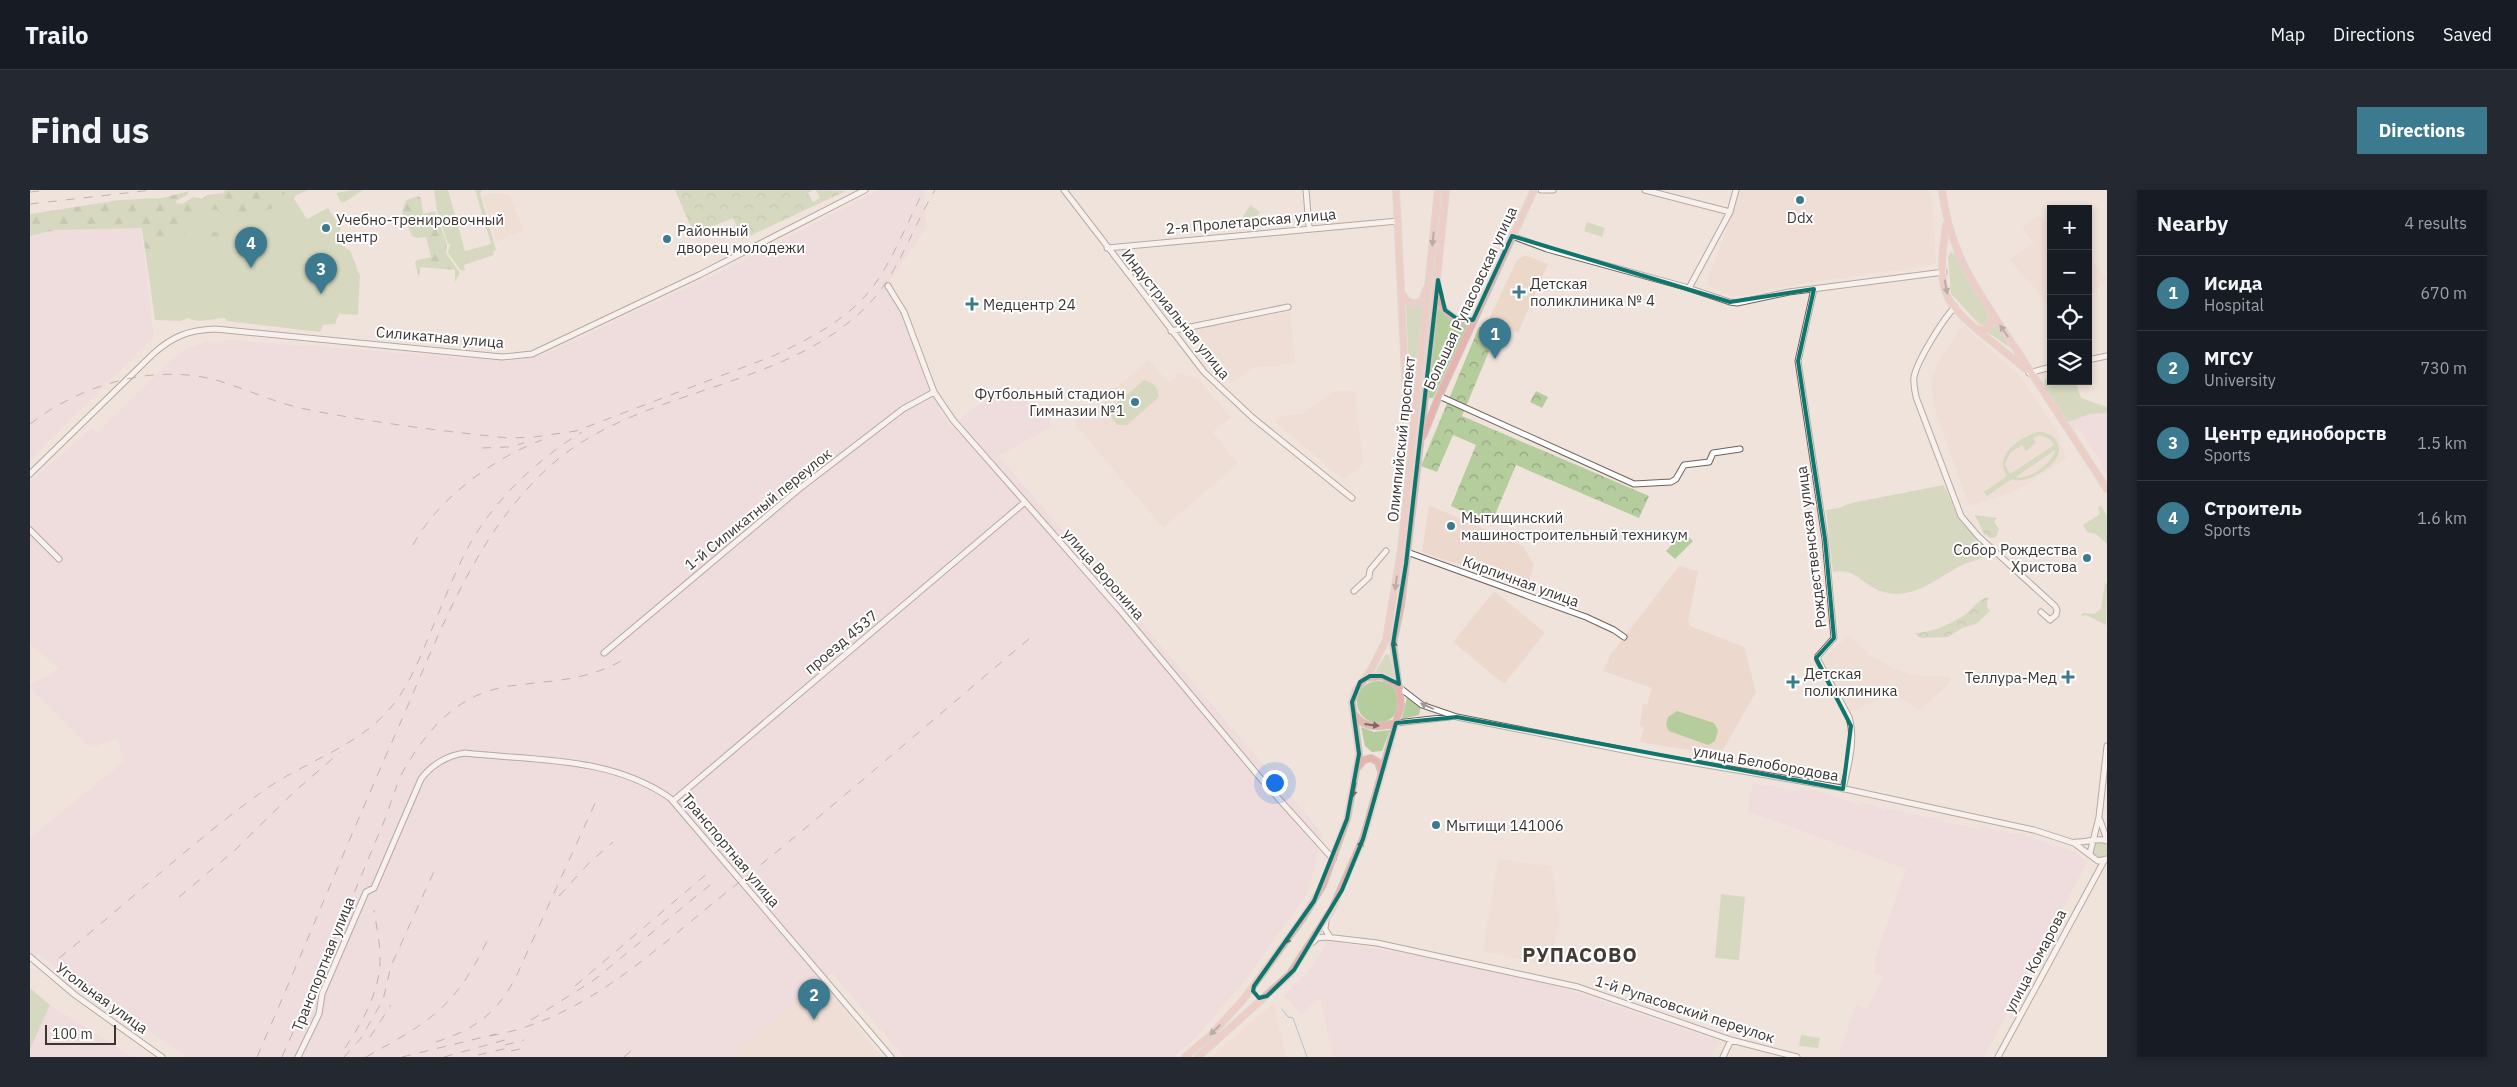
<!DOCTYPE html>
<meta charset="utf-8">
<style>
body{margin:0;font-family:"IBM Plex Sans",sans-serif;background:#242831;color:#f1f3f6}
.controls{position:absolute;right:15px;top:15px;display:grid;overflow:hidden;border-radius:0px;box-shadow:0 2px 8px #0003}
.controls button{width:45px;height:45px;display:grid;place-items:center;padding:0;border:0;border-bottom:1px solid #363941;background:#171b24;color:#f1f3f6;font:25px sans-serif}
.scale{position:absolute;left:15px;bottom:12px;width:71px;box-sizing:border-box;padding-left:5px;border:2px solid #3b3633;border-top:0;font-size:14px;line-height:18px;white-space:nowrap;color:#3b3633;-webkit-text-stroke:4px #fff;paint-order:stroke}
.you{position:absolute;left:1244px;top:592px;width:18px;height:18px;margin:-12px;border:4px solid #fff;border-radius:50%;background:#1a73e8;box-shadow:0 0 0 8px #1a73e833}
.badge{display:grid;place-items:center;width:32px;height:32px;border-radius:50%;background:#3c7b8f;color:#fff;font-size:16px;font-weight:700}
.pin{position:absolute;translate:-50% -41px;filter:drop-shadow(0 1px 2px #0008)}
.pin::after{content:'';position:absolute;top:26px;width:18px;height:15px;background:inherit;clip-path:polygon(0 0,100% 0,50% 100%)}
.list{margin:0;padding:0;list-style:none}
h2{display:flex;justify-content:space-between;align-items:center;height:65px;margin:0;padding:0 20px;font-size:21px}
h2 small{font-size:16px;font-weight:400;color:#9ea1a6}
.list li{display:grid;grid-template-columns:32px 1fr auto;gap:15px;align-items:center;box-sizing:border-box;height:75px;padding:0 20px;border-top:1px solid #363941}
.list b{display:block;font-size:19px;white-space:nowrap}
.list p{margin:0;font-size:16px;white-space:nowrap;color:#9ea1a6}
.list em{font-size:16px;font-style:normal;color:#9ea1a6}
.icon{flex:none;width:28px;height:28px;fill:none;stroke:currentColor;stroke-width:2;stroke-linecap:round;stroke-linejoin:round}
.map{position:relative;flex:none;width:2077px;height:867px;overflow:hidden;border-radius:0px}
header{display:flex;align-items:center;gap:30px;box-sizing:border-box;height:70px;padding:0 25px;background:#171b24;border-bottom:1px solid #363941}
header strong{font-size:24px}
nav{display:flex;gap:28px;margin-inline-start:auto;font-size:18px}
.intro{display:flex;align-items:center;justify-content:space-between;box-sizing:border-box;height:120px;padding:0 30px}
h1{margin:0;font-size:35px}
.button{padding:12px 22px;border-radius:0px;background:#3c7b8f;color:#fff;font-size:18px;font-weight:700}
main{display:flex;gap:30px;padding:0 30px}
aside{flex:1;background:#171b24;border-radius:0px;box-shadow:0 2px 8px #0003}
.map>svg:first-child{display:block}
</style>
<header>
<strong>Trailo</strong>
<nav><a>Map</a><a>Directions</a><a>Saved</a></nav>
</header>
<div class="intro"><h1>Find us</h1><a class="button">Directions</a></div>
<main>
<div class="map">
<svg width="2077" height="867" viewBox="0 0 2077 867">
<defs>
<pattern id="forest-firs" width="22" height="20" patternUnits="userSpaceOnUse" patternTransform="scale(1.25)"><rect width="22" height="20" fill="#b5cc9d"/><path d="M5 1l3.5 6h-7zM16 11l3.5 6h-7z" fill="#94a681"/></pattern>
<pattern id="park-crowns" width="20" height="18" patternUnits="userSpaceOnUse" patternTransform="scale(1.25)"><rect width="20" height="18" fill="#b5cc9d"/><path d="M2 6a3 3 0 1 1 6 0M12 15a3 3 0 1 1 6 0" fill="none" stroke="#94a681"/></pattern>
</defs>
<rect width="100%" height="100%" fill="#f0e3dc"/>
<path fill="#ecd8cc" d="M1708 0H1898L1902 8 1906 72 1904 75 1775 93 1703 107 1676 94 1702 25Z
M2007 26 2021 34V117L1979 70 2004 52 1992 38Z
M2058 66 2077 89 2058 108Z
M1260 123 1265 173 1222 178 1202 194 1158 136Z
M1933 135 1991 187 2025 238 2036 267 2035 270 1984 302 1939 316 1904 217 1902 202V190L1908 172Z
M1119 170 1139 193 1150 184 1167 188 1201 227 1183 242 1208 274 1133 338 1044 233Z
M1303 201H1325L1333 274 1314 290 1245 232 1251 226 1273 224Z
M1399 315 1493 356 1504 375 1497 397 1392 362Z
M1649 376 1668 381 1658 431 1660 436 1714 457 1725 498 1726 502 1690 565 1610 552 1614 538 1610 535 1613 514 1617 515 1622 498 1573 481 1581 464Z
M1464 401 1515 443 1474 494 1423 452Z
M1819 445 1841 466 1866 479 1883 485 1920 487 1921 492 1890 520 1869 507H1855L1819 522 1793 468Z
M1468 669 1521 676 1530 731 1519 776 1453 761Z
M793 793 851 867H700Z
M1244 813 1256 867H1181Z"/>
<path fill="#edd4dd" d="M849 0H894L896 38 861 90 899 200 920 237 957 208 976 196 1019 228 1021 237 969 266 1293 644 1277 704 1213 793 1164 850 1144 867H874L802 783 793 793 700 867H156L7 764 0 769V648L94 571 87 549 60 558 0 498V495L29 479 0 454V291L62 238 67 243 140 171 155 160 166 155 177 152 202 150 476 171 511 166 688 83Z
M33 31 111 38 124 147 0 270V42Z
M2077 218V285L2069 276 2072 273 2049 240 2044 241 2038 231Z
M1723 593 1765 601 1773 599 1787 601 1829 615 1831 613 1839 614 1855 620 1857 618 1950 640 1952 637 1992 645 2046 662 2057 673 1954 867H1808L1826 815 1837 819 1854 786 1845 783V769L1876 679 1717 621Z
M1297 751 1374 763 1518 793 1689 851 1681 867H1303L1290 808 1271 825 1254 805 1283 776Z
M20 815 103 867H0V859Z"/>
<path fill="#ecd8c9" d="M479 4 494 40 466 52 453 5Z
M1495 65 1518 74 1488 143 1459 129 1487 70Z"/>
<path fill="#b5cc9d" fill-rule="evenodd" d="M250 0H279L266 5 264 9 277 29 298 18 311 39 309 42 314 47 313 53 316 59 320 60 330 86 328 125 309 124 305 134 293 135 290 142 197 131 195 128C184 128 169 134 158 128L151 131 125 130 110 25Z
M321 0H333L315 12H311L306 3Z
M404 0H418L435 61 461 54 445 0H452L450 3 466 60 463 61 464 65 434 75 435 80 431 81 418 63 420 53 418 54 407 21Z
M1220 15 1230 22 1221 34 1212 28Z
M1557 32 1575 38 1572 47 1554 41Z
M1921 62 1926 65 1941 95 1960 125V133L1955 136 1949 134 1921 104 1918 67Z
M1395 113 1384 206 1380 203 1376 114 1387 117Z
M1407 117 1422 130 1439 132 1403 208H1398Z
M1965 134 1979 155V157L1957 142Z
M2021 183V191H2045L2051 208 2077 217V223L2060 224 2038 232 2014 195 2015 189Z
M1114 190C1124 193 1128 196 1129 207L1097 235H1087L1081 227V218Z
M2008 242C2022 241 2035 255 2026 269 2019 280 1994 295 1982 289L1957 306 1954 302 1977 286C1963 265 1990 247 2008 242ZM2010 245 2020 249 2024 255 1980 284 1975 274 1980 263 1992 255 1996 261 2006 253 2003 248ZM2025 260C2023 273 1998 291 1986 287Z
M1914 295 1930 331 1962 361C1953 370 1939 371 1928 377 1898 395 1871 417 1837 394 1825 385 1819 379 1803 382L1796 320 1809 318 1821 313Z
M2071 315 2077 327V354L2066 344 2057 342 2053 335 2070 324 2068 318Z
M1653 342 1663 351 1645 369 1636 361Z
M2075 392 2077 395 2076 435 2056 425 2051 426 2053 423 2064 424 2071 419Z
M1356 464 1359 465 1366 489 1355 484H1344Z
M1327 512a21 21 0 1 1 42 0a21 21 0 1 1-42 0Z
M1377 507 1391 516 1389 525 1372 529Z
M1647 521 1684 533 1688 540 1685 551 1678 555 1639 541 1636 535 1638 527Z
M1331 537 1344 542 1360 540 1352 561 1342 562 1335 556Z
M2062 660a8 8 0 1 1 16 0a8 8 0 1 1-16 0Z
M1691 704 1715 707 1709 770 1685 768Z
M0 798 20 815 0 859Z
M1771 845 1790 848 1788 858 1769 856Z"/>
<path fill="url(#forest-firs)" d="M195 0H256L257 3 248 6 250 12 244 18 210 27 206 24 194 28 188 25 187 19 180 20 178 25C163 26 157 37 153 49L136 52 120 67 116 65 112 38 25 40 0 46V24L90 10 132 8 159 1 157 5 146 11V13L152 14 163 7 172 9 177 5 193 3Z
M388 6 391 8 393 24 405 21 417 54 416 63 430 83 425 92V80L390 77 389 88 385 73 387 70 401 67 396 47 387 48 382 46 372 22 376 10Z
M202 42 215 45C207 56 182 51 169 51L164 49 167 44C177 41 191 43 202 42Z"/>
<path fill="url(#park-crowns)" d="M645 0H783L778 3 783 12 790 8 786 0 816 1 713 49 703 28 664 44Z
M1449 137 1467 142 1432 226 1619 306 1609 328 1486 275 1461 334 1421 316 1446 255 1423 245 1407 282 1391 276Z
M1506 201 1518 207 1512 218 1500 212Z
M1945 325 1967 328 1964 332 1969 339 1966 347 1961 348 1954 344Z
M1958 407 1957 417 1960 421 1946 434 1932 438 1918 447 1890 448 1885 443C1901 443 1923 433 1936 424 1944 418 1948 409 1958 407Z"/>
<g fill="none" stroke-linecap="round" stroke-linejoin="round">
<path stroke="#58a1b7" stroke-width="1" d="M1252 819 1258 827 1263 828 1277 867"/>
<g stroke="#6e635d" stroke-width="7">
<path id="minor" d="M1034 0 1174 182 1223 228 1322 308
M1276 0 1279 37
M1511 0H1523
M1615 0 1700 22
M1482 46 1517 59 1655 97 1700 112 1707 113 1759 102 1914 82
M1077 58 1368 31
M858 96 874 122 904 202 923 230 1089 419 1232 590 1303 669
M1659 98 1700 22 1706 0
M1784 99 1768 171 1795 349 1804 448 1788 466V470L1819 527C1826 550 1818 576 1813 599
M1925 117C1913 129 1887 171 1884 187 1883 194 1885 200 1886 207L1931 326 1948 346 2025 416 2027 420 2026 425 2020 430 2011 422
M1141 141 1258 117
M2058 170 2077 166
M1999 183 2021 177
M1409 206 1604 294 1641 292 1646 289 1654 275 1679 272 1683 263 1710 259
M0 284 123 164C143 146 159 140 185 139L472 167 502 164 669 85 835 0
M0 340 29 369
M1377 362 1556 427 1584 440 1594 447
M1324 401 1339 387 1340 380 1356 361
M574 463 769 299 873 219 904 202
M1370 498 1392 515 1427 527 1624 566 1806 597 2004 640 2044 653 2068 671 2077 669
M1366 533 1420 527
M643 611 995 312
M2070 630 2077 650
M2046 652C2057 653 2068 647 2077 651
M2060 663 2069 627 2077 556
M1296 730 1295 739 1300 747
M1283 752 1287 748 1296 747 1347 753 1548 797 1701 850 1767 867
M0 767 45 805 132 867
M268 867 289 824 292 804 336 702 344 698 391 589C401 575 418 565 435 563 505 571 580 566 640 608L861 867
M1693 867 1701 850
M1968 867 2074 671"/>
</g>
<g stroke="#c8c7c6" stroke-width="8">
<path id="major" d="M1366 0 1376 204 1383 235
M1912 0C1920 66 1949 103 1984 156 2015 204 2046 252 2077 299
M1916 35C1913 57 1908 88 1918 108 1929 130 1975 160 1994 178
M1408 101C1409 120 1424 134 1444 130
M1372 104 1377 111 1385 114 1392 110 1396 99
M1948 139 1954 140 1960 136 1962 125
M1393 246 1409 206 1504 0
M1336 488 1352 486 1370 498
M1324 524C1335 540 1350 537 1366 533
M1328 577 1334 570 1341 568 1348 572 1351 581
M1155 867 1182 844 1213 810 1273 728 1293 695 1317 629 1329 564 1322 512 1326 500 1341 480 1356 450 1371 360 1408 0
M1168 867 1260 784 1302 719 1333 649 1371 515 1363 454 1371 415 1390 254 1416 0"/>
</g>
<use href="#minor" stroke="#fff" stroke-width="5"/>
<use href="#major" stroke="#e6b4ad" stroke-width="6"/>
<path stroke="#807873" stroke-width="1" stroke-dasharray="9 9" stroke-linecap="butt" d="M0 2 18 0
M0 14 122 0
M0 234C50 195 123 173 186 190 217 199 247 214 280 220 345 233 412 241 478 248L504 247 546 241 743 166C783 147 824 127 849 88 867 60 879 29 894 0
M452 258 478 257 494 253
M383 355C406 310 465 267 512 250
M371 585C398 537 429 501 487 495 529 490 560 490 598 467
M529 706 559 673 583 652
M149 707 204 661 263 603 310 562
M29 768C98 713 164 650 236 599 273 573 320 559 352 527 378 502 390 467 404 434 414 410 424 385 436 361 461 313 506 270 552 242
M545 796 679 682
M501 830 564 790 686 690
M460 846C557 829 628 756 702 698 803 617 901 531 1000 448
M340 847 361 815
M406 852C445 839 465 825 485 789L566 611
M475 855 494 850
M315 858C333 831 351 800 350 766 350 751 346 735 344 720
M481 861 498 857
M448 865 482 857
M227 867C275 757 320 646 369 536 409 445 444 345 519 277 606 197 753 202 838 115 869 83 882 38 905 0
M252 867 314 727 355 629 367 595
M314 867 331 848 353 810 361 776 406 677
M336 867C399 832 425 818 457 751
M372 867 466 844
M414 867 482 848
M594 867 602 860"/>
</g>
<defs><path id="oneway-solid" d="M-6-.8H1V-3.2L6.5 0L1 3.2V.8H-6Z" transform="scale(1.25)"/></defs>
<g fill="#7f6864">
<use href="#oneway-solid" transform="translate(1403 49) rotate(96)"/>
<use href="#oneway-solid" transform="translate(1916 97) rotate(79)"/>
<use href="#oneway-solid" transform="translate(1974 141) rotate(-125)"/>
<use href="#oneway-solid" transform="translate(1366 393) rotate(98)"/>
<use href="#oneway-solid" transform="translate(1364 457) rotate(-90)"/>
<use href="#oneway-solid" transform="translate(1342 535) rotate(7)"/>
<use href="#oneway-solid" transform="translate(1324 600) rotate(102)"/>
<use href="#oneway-solid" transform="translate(1330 657) rotate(-70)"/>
<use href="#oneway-solid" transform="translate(1259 748) rotate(126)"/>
<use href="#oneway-solid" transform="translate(1185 840) rotate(135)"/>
</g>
<use fill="#9d9a99" href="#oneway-solid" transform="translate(1397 516) rotate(-156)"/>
<path d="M0 0H2077V867H0ZM1482 46 1700 112 1784 99 1768 171 1795 349 1804 448 1786 468 1821 536 1813 599 1427 527 1366 533 1333 649 1312 700 1264 780 1237 806 1229 808 1223 801 1224 796 1284 711 1317 629 1329 564 1322 512 1330 492 1340 486H1352L1369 494 1363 454 1376 374 1408 90 1415 120 1426 128 1443 130Z" fill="#f0e3dc" fill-opacity=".55" fill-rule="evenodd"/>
<path fill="none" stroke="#0f766e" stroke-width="4" stroke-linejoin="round" d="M1482 46 1700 112 1784 99 1768 171 1795 349 1804 448 1786 468 1821 536 1813 599 1427 527 1366 533 1333 649 1312 700 1264 780 1237 806 1229 808 1223 801 1224 796 1284 711 1317 629 1329 564 1322 512 1330 492 1340 486H1352L1369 494 1363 454 1376 374 1408 90 1415 120 1426 128 1443 130Z"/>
<g fill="#3c7b8f" stroke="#fff" stroke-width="2">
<circle cx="1770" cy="10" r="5"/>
<circle cx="296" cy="38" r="5"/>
<circle cx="637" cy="49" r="5"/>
<path d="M1486.5 94.5h5v5h5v5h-5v5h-5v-5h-5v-5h5z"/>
<path d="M939.5 106.5h5v5h5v5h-5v5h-5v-5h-5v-5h5z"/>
<circle cx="1105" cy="212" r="5"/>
<circle cx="1421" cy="336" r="5"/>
<circle cx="2057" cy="368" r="5"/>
<path d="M2035.5 479.5h5v5h5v5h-5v5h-5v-5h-5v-5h5z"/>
<path d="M1760.5 484.5h5v5h5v5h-5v5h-5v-5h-5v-5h5z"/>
<circle cx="1406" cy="635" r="5"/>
</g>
<g text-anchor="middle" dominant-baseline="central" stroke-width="4" stroke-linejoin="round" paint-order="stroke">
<g font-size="15" fill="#3b3633" stroke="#fff" text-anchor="start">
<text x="1770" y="27" text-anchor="middle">Ddx</text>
<text x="306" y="29">Учебно-тренировочный<tspan x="306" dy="17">центр</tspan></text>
<text x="647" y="40">Районный<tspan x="647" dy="17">дворец молодежи</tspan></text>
<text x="1500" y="93">Детская<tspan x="1500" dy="17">поликлиника № 4</tspan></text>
<text x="953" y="114">Медцентр 24</text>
<text x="1095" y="203" text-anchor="end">Футбольный стадион<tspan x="1095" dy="17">Гимназии №1</tspan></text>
<text x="1431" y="327">Мытищинский<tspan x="1431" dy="17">машиностроительный техникум</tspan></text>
<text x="2047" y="359" text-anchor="end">Собор Рождества<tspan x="2047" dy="17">Христова</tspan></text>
<text x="1774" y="483">Детская<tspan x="1774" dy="17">поликлиника</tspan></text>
<text x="2027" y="487" text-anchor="end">Теллура-Мед</text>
<text x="1416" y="635">Мытищи 141006</text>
</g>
<g font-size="15" fill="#3b3633" stroke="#fff">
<text transform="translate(1221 31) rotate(-5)">2-я Пролетарская улица</text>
<text transform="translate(1440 108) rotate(-65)">Большая Рупасовская улица</text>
<text transform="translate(1146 124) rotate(51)">Индустриальная улица</text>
<text transform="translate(410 147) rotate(5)">Силикатная улица</text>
<text transform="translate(1371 249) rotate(-84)">Олимпийский проспект</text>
<text transform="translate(728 319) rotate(-39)">1-й Силикатный переулок</text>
<text transform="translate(1781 357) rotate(-97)">Рождественская улица</text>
<text transform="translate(1074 384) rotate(49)">улица Воронина</text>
<text transform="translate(1491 391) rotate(20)">Кирпичная улица</text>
<text transform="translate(811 452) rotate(-40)">проезд 4537</text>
<text transform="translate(1736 573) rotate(10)">улица Белобородова</text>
<text transform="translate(701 660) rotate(50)">Транспортная улица</text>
<text transform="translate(2005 771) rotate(-62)">улица Комарова</text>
<text transform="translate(293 774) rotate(-68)">Транспортная улица</text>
<text transform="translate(72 808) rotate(36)">Угольная улица</text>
<text transform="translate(1655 819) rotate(18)">1-й Рупасовский переулок</text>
</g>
<g font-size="20" font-weight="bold" letter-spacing="1" fill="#443a34" stroke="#fff">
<text x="1550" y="764">РУПАСОВО</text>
</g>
</g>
</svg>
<div class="controls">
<button>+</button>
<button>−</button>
<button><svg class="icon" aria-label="locate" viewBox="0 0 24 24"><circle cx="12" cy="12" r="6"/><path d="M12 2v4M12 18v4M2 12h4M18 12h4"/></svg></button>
<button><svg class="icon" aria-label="layers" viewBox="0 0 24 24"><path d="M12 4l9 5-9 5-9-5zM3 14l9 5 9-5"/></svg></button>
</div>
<div class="scale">100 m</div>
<div class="you"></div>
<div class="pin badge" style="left:1465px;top:169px">1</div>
<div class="pin badge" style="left:784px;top:830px">2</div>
<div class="pin badge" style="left:291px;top:104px">3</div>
<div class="pin badge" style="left:221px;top:78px">4</div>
</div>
<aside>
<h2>Nearby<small>4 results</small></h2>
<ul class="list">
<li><span class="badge">1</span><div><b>Исида</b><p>Hospital</p></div><em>670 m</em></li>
<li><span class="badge">2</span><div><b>МГСУ</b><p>University</p></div><em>730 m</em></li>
<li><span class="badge">3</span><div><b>Центр единоборств</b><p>Sports</p></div><em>1.5 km</em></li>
<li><span class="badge">4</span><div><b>Строитель</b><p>Sports</p></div><em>1.6 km</em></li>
</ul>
</aside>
</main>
